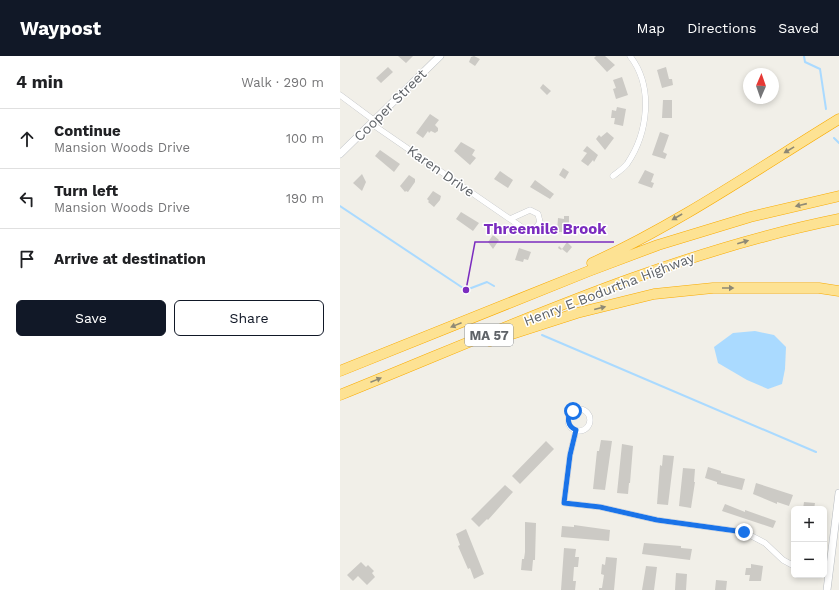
<!DOCTYPE html>
<meta charset="utf-8">
<style>
body{margin:0;font-family:"Work Sans",sans-serif;background:#f6f6f6;color:#202124}
.controls{position:absolute;right:12px;bottom:12px;display:grid;overflow:hidden;border-radius:6px;box-shadow:0 2px 6px #0003}
.controls button{width:36px;height:36px;display:grid;place-items:center;padding:0;border:0;border-bottom:1px solid #e0e0e0;background:#fff;color:#202124;font:20px sans-serif}
.compass{position:absolute;left:403px;top:12px;width:36px;height:36px;border-radius:50%;background:#fff;box-shadow:0 2px 6px #0003;rotate:2deg}
.stop{position:absolute;width:12px;height:12px;margin:-9px;border:3px solid #1a73e8;border-radius:50%;background:#fff}
.stop.end{background:#1a73e8;border-color:#fff;box-shadow:0 1px 4px #0008}
.list{margin:0;padding:0;list-style:none}
h2{display:flex;justify-content:space-between;align-items:center;height:52px;margin:0;padding:0 16px;font-size:17px}
h2 small{font-size:13px;font-weight:400;color:#757577}
.list li{display:grid;grid-template-columns:26px 1fr auto;gap:12px;align-items:center;box-sizing:border-box;height:60px;padding:0 16px;border-top:1px solid #e0e0e0}
.list b{display:block;font-size:15px;white-space:nowrap}
.list p{margin:0;font-size:13px;white-space:nowrap;color:#757577}
.list em{font-size:13px;font-style:normal;color:#757577}
.actions{display:flex;gap:8px;padding:12px 16px}
.actions a{flex:1;padding:9px 0;border:1px solid #111827;border-radius:6px;text-align:center;font-size:14px;color:#111827}
.actions .main{background:#111827;color:#fff}
.icon{flex:none;width:22px;height:22px;fill:none;stroke:currentColor;stroke-width:2;stroke-linecap:round;stroke-linejoin:round}
.map{position:relative;flex:none;width:499px;height:534px;overflow:hidden}
header{display:flex;align-items:center;gap:24px;box-sizing:border-box;height:56px;padding:0 20px;background:#111827;color:#fff}
header strong{font-size:19px}
nav{display:flex;gap:22px;margin-inline-start:auto;font-size:14px}
main{display:flex}
aside{flex:1;background:#fff}
.map>svg:first-child{display:block}
</style>
<header>
<strong>Waypost</strong>
<nav><a>Map</a><a>Directions</a><a>Saved</a></nav>
</header>
<main>
<aside>
<h2>4 min<small>Walk · 290 m</small></h2>
<ul class="list">
<li><svg class="icon" aria-label="ahead" viewBox="0 0 24 24"><path d="M12 20V5M6 11l6-6 6 6"/></svg><div><b>Continue</b><p>Mansion Woods Drive</p></div><em>100 m</em></li>
<li><svg class="icon" aria-label="left" viewBox="0 0 24 24"><path d="M17 20v-9H6M10 6l-5 5 5 5"/></svg><div><b>Turn left</b><p>Mansion Woods Drive</p></div><em>190 m</em></li>
<li><svg class="icon" aria-label="arrive" viewBox="0 0 24 24"><path d="M6 21V4h12l-3 4 3 4H6"/></svg><div><b>Arrive at destination</b></div></li>
</ul>
<div class="actions"><a class="main">Save</a><a>Share</a></div>
</aside>
<div class="map">
<svg width="499" height="534" viewBox="0 0 499 534">
<rect width="100%" height="100%" fill="#f1efe8"/>
<path fill="#aadaff" d="M415 275 434 279 446 291 445 313 442 328 428 333 407 324 378 307 374 291 393 277Z"/>
<g fill="none" stroke-linecap="round" stroke-linejoin="round">
<path stroke="#aadaff" stroke-width="2" d="M464 0 465 6 480 13 486 53
M494 82 499 87
M0 150 126 234 147 226 154 230
M202 279 476 396"/>
</g>
<path fill="#cccac5" d="M58 0H73L66 7Z
M134 0 140 3 135 10 129 6 131 1Z
M256 0H265L275 9 267 16 254 2Z
M48 11 53 16 41 27 36 22Z
M326 11 329 23H332L333 29 322 32 317 14Z
M282 21 288 39 276 43 273 33 276 32 273 24Z
M203 28 211 35 207 39 200 32Z
M323 44H332V62H322Z
M277 51 286 53 283 70 274 68 275 62H271L272 54 276 55Z
M90 58 99 64 95 69 98 72V75L95 77 91 75 89 77 88 75 83 82 76 77Z
M267 76 274 82 265 94 256 83 259 79 261 81Z
M320 76 329 79 323 96 327 98 325 103 312 99Z
M121 86 135 94 132 99 136 102 130 109 114 95Z
M247 90 258 99 254 106 253 104 248 110 241 105 247 97 243 95Z
M40 94 60 108 54 116 35 100Z
M223 112 229 116 225 123 219 119Z
M305 114 314 118 311 126 314 127 312 132 298 127Z
M160 115 173 124 168 132 154 123Z
M22 118 26 126 22 135 13 127Z
M69 119 75 123V126L68 136 66 135 65 136 60 130Z
M195 124 214 138 210 143 190 131Z
M93 135 101 140 100 144 94 151 88 146 89 145 87 143Z
M121 156 139 167 133 175 116 163Z
M224 160H229V170H226V176H217L218 162 224 163Z
M153 179 159 184 153 193 148 186Z
M227 186 232 191 227 197 222 193 221 194 218 192 219 190 222 193Z
M179 192 191 196 188 204 184 203 183 206 175 204Z
M261 384 272 385 265 434 253 433 257 395H259Z
M206 385 214 393 180 428 172 420Z
M282 388 293 390 290 427H289L288 438 277 437Z
M323 399 334 400 328 449 317 448 320 409 322 410Z
M368 411 381 415V417L405 423 402 434 377 428V426L365 422Z
M343 412 355 413 354 426H355L351 452 339 450Z
M416 427 453 439 449 450 437 446V448L413 438Z
M165 429 173 436 148 464 147 463 139 471 131 463Z
M464 446 475 447 474 453H463Z
M385 448 405 456V454L436 465 433 472 382 455Z
M185 466 196 467 195 504H193L192 515 181 514 182 503H184L185 496Z
M234 469 270 474 269 485 221 481 222 470 234 471Z
M126 473 144 518 134 523 130 512 128 513 118 490 120 489 116 478Z
M304 487 341 490V492L352 493 350 504 302 498Z
M224 492 236 493 235 501H239L238 511H234L233 525H236L235 534H221Z
M266 501 277 502 274 534H259V532H262L264 519 261 518 262 508 265 509Z
M21 506 26 511 28 509 34 515 32 517 35 521 27 529 18 520 13 525 7 519Z
M411 508 423 510 421 525H409L410 519H405L406 512H411Z
M306 510 317 511 314 534H302Z
M336 517 347 518 346 534H335Z
M376 524 387 525 386 534H375Z"/>
<g fill="none" stroke-linecap="round" stroke-linejoin="round">
<g stroke="#b5b8bc" stroke-width="6">
<path id="street" d="M0 39 35 65
M32 68 183 172 189 174 195 173 200 166 198 158 190 154 170 163
M273 120C278 116 284 112 287 108 308 77 314 31 290 0
M228 364a11 11 0 1 1 22 0a11 11 0 1 1-22 0Z
M236 374 230 399 224 447 260 451 317 464 404 476 425 487 443 504 454 510"/>
</g>
<g stroke="#b6babf" stroke-width="8">
<path id="secondary" d="M0 98 100 0
M487 534 499 437"/>
</g>
<g stroke="#f9ab00" stroke-width="11">
<path id="highway" d="M252 207C336 169 419 112 499 63
M150 285 237 257 314 238 373 232H479L499 235
M0 315 249 215 318 189 410 161 499 140
M0 339C164 273 325 198 499 163"/>
</g>
<use href="#street" stroke="#fff" stroke-width="5.5"/>
<use href="#secondary" stroke="#fff" stroke-width="7"/>
<use href="#highway" stroke="#fde293" stroke-width="10"/>
</g>
<defs><path id="oneway-solid" d="M-6-.8H1V-3.2L6.5 0L1 3.2V.8H-6Z"/></defs>
<g fill="#8e8975">
<use href="#oneway-solid" transform="translate(449 94) rotate(149)"/>
<use href="#oneway-solid" transform="translate(461 149) rotate(167)"/>
<use href="#oneway-solid" transform="translate(337 161) rotate(150)"/>
<use href="#oneway-solid" transform="translate(403 186) rotate(-16)"/>
<use href="#oneway-solid" transform="translate(388 232)"/>
<use href="#oneway-solid" transform="translate(260 252) rotate(-14)"/>
<use href="#oneway-solid" transform="translate(116 269) rotate(158)"/>
<use href="#oneway-solid" transform="translate(36 324) rotate(-22)"/>
</g>
<g fill="none" stroke-linecap="round" stroke-linejoin="round">
<path stroke="#1a73e8" stroke-width="5" d="M233 355C226 361 227 370 236 374L230 399 224 447 260 451 317 464 404 476"/>
</g>
<g text-anchor="middle" dominant-baseline="central" stroke-width="3" stroke-linejoin="round" paint-order="stroke">
<rect fill="#fff" stroke="#8f9295" stroke-width="1" x="125" y="268" width="48" height="22" rx="3"/>
<g font-size="13" font-weight="bold" fill="#5f6368">
<text x="149" y="279">MA 57</text>
</g>
<g font-size="14" fill="#5f6368" stroke="#fff">
<text transform="translate(50 49) rotate(-45)">Cooper Street</text>
<text transform="translate(101 115) rotate(35)">Karen Drive</text>
<text transform="translate(269 233) rotate(-21)">Henry E Bodurtha Highway</text>
</g>
</g>
<path fill="none" stroke="#7b2cbf" stroke-width="1.5" d="M126 234L135 186H274"/>
<circle fill="#7b2cbf" stroke="#fff" stroke-width="1.5" cx="126" cy="234" r="4"/>
<g font-size="15" text-anchor="middle" font-weight="bold" fill="#7b2cbf" stroke="#fff" stroke-width="3" stroke-linejoin="round" paint-order="stroke">
<text x="205" y="178">Threemile Brook</text>
</g>
</svg>
<div class="controls">
<button>+</button>
<button>−</button>
</div>
<svg class="compass" viewBox="-18 -18 36 36"><path d="M0-13l5 13h-10z" fill="#e53935"/><path d="M0 13l5-13h-10z" fill="#757577"/></svg>
<div class="stop" style="left:233px;top:355px"></div>
<div class="stop end" style="left:404px;top:476px"></div>
</div>
</main>
